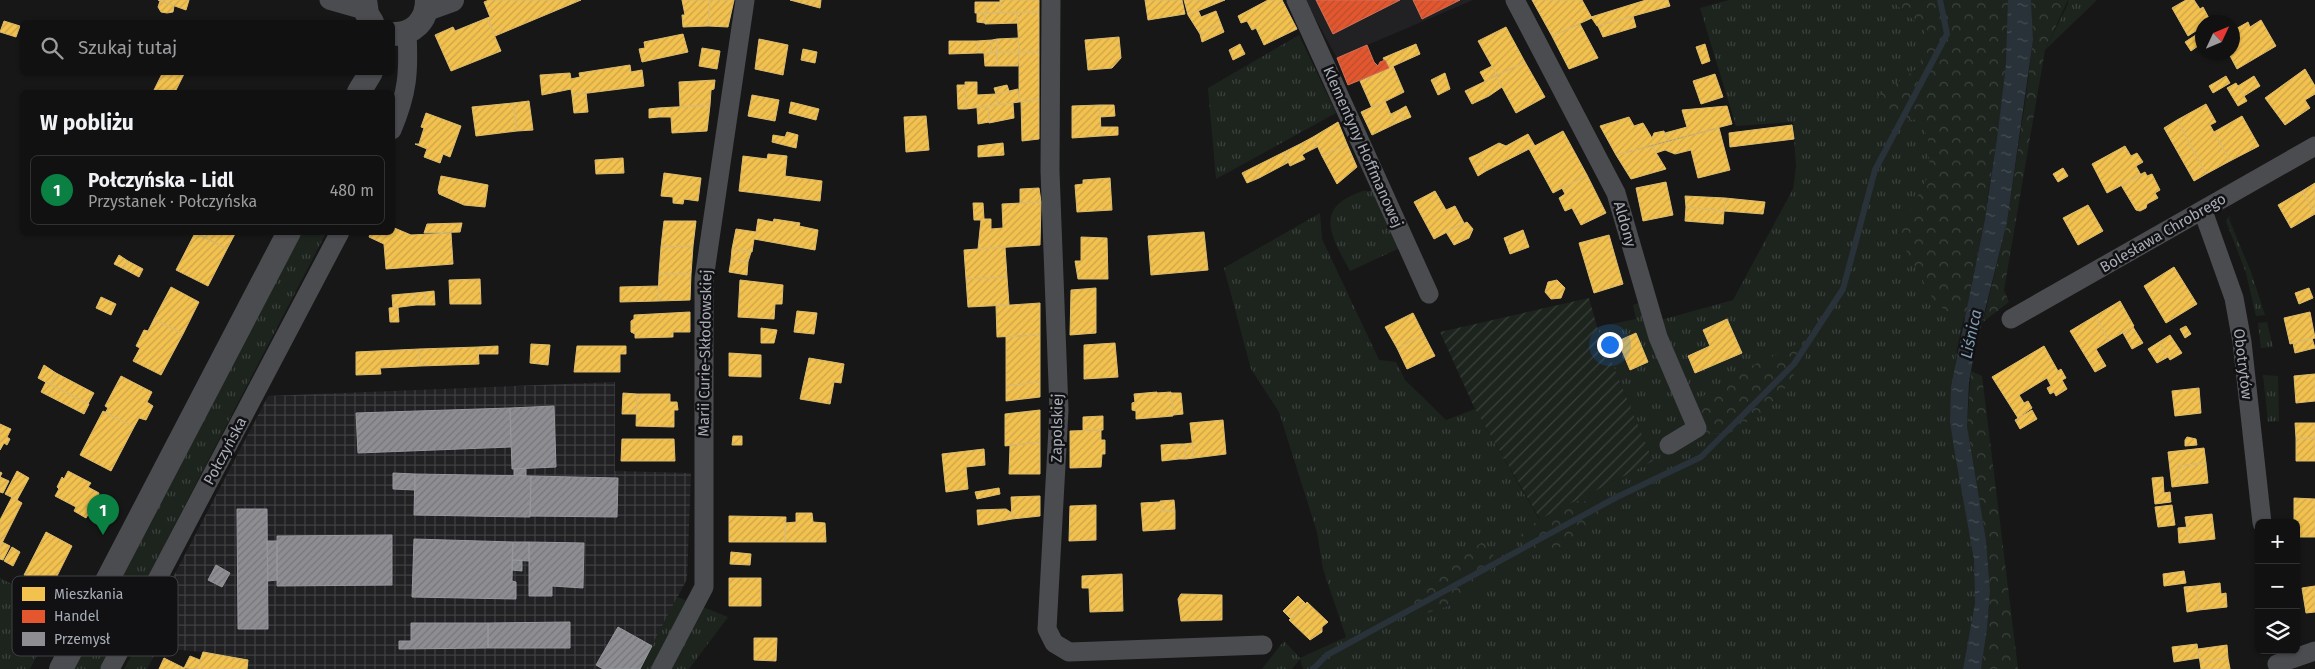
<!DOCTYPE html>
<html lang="pl">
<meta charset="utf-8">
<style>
body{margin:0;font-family:"Fira Sans",sans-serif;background:#1a1a1a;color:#f1f3f6}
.controls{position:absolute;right:15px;bottom:15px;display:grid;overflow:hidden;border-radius:8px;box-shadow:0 1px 4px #0004}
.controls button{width:45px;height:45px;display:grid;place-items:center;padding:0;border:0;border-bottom:1px solid #303131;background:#111;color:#f1f3f6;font:25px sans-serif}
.compass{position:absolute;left:2195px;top:15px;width:45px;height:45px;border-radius:50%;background:#111;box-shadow:0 1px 4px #0004;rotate:46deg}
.you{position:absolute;left:1609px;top:344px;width:18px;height:18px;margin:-12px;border:4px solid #fff;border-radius:50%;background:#1a73e8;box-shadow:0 0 0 8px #1a73e833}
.badge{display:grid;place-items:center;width:32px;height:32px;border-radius:50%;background:#0b8043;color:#fff;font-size:16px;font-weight:700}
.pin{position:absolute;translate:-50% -41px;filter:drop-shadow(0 1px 2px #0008)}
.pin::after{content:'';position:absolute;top:26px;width:18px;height:15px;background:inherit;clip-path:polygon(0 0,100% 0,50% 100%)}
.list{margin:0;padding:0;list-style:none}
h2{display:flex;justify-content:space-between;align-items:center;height:65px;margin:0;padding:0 20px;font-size:21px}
h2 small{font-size:16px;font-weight:400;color:#9c9d9f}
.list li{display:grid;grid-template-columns:32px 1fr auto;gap:15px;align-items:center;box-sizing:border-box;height:70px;margin:0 10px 10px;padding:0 10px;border:1px solid #303131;border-radius:8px}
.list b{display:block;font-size:19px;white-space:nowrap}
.list p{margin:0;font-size:16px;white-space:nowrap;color:#9c9d9f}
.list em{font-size:16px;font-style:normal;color:#9c9d9f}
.icon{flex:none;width:28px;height:28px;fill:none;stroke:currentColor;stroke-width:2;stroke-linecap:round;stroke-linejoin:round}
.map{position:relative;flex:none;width:2315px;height:669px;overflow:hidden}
.search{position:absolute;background:#111;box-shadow:0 1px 4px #0004;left:20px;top:20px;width:375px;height:55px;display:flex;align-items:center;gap:12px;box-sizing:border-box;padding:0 18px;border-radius:8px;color:#9c9d9f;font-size:19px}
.panel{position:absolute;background:#111;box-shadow:0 1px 4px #0004;left:20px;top:90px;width:375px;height:145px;border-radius:8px}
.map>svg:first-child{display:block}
</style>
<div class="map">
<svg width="2315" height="669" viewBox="0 0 2315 669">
<defs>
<pattern id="industrial-grid" width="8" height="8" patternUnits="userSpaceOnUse" patternTransform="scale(1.25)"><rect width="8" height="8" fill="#212123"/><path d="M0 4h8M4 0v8" fill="none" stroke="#3e3f41"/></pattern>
<pattern id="grass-tufts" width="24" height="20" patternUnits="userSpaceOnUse" patternTransform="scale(1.25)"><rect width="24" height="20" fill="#1d241e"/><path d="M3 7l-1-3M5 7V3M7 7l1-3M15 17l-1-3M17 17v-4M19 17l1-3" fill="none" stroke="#3b413d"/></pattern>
<pattern id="forest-crowns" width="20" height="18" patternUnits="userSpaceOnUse" patternTransform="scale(1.25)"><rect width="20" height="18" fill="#1d241e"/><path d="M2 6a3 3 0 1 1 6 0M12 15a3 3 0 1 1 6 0" fill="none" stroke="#3b413d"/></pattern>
<pattern id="garden-furrows" width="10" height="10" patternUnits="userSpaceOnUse" patternTransform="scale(1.25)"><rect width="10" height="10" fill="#1d241e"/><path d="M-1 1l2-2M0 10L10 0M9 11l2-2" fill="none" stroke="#3b413d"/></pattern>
<pattern id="water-ripples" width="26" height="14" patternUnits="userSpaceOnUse" patternTransform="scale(1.25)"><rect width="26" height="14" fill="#2a3239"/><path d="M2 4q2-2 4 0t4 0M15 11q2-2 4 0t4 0" fill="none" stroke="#464d54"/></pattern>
<pattern id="homes-hatch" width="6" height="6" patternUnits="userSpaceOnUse" patternTransform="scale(1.25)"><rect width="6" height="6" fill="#f2c14e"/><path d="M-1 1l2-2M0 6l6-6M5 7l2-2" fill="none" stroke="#cca549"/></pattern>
<pattern id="shops-hatch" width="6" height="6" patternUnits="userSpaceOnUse" patternTransform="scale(1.25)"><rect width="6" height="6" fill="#e4572e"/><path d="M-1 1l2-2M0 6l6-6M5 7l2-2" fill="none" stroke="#b84e30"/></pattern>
<pattern id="industry-hatch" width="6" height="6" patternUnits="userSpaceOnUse" patternTransform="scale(1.25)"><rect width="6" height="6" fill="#8d8d92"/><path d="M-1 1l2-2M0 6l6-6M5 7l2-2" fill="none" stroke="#76777b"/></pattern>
</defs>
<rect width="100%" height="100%" fill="#171717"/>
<path fill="#212123" d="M1305 0H1473L1337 58Z"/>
<path fill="url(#industrial-grid)" d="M615 382V471L691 473 687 579 640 669H247L248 659 203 652 137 646 268 396Z"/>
<path fill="url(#grass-tufts)" d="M1729 0H2008L1985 219 1957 349 1950 422 1974 560 1975 603 1963 669H1303L1300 659 1292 669H1262L1284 641 1300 658 1346 637 1323 569 1317 532 1279 412 1251 369 1224 268 1320 213 1322 239 1379 360 1396 362 1405 380 1446 420 1475 409 1539 519 1653 461 1597 327 1636 319 1633 305 1655 297 1661 320 1733 300 1793 189 1796 167 1793 122 1736 126 1700 8Z
M2068 0H2097L2045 50 2068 4Z
M1299 35 1336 113 1216 179 1208 88Z
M1362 191H1373L1402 247 1350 271C1340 251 1317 220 1341 202 1347 197 1356 194 1362 191Z
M2230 215 2229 219 2251 272 2265 315 2256 316 2246 273 2226 221Z
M301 233H326L100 669H72Z
M2267 322 2273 347 2261 348 2258 323Z
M2263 375 2278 376 2279 421 2268 422Z
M0 578 61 609 30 669H0Z
M677 597 728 617 689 669H640Z
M137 646 158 648 147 669H124Z"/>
<path fill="url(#forest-crowns)" d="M1891 0H2008C2013 29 2006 62 2003 91 1994 168 1980 243 1965 319L1945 310 1934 301 1897 234 1930 173 1928 137 1918 119 1889 124 1873 100 1920 66 1925 30Z
M2031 0H2068L2045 50 2004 290 2009 302 1983 322 2007 222 2026 96 2033 40Z
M1805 340 1806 357 1774 404 1730 433 1706 434 1696 413 1702 397 1737 373Z
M1971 371 1982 376 2018 669H1981L1987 629 1990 591 1986 540 1967 426Z
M1574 501 1602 502 1608 511 1596 524 1567 545 1530 556 1519 539 1524 529Z
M1483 542 1496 559 1485 584 1455 604 1414 617 1409 599 1449 562Z"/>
<path fill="url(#garden-furrows)" d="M1589 298 1597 327 1653 461 1540 519 1475 409 1440 332Z"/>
<path fill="url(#water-ripples)" d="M2008 0H2031L2033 40 2007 222 1974 354 1969 382 1967 426 1986 540 1990 591 1987 629 1981 669H1963L1975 603 1974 560 1954 448 1950 422 1951 387 1985 219 1998 131 2006 64Z"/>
<path fill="url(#homes-hatch)" stroke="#dcbb6e" d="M158 0H189L186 10Z
M489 0H581L495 36 487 18 490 17 484 2Z
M682 0H710L708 26 683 27 682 15H685Z
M710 0H734L728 27 708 26Z
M790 0H821L820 8Z
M1000 0H1039V12L1000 13Z
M1145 0H1182L1185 14 1148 20Z
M1184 0H1225L1188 15Z
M1268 0H1282L1297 29 1264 45 1256 28 1252 30 1247 21 1241 23 1238 16Z
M1532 0H1582L1592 18 1552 36Z
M1646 0H1668L1670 6 1597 26 1591 17Z
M2186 0H2194L2200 9 2203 7 2211 22H2202V27L2188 36 2172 8Z
M160 1 174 6 173 12 167 13 161 12 158 7Z
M975 2H986V13H975Z
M986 2H1000V13H986Z
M1198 10 1201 17 1216 11 1221 24 1200 34 1188 15Z
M1017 12H1039V52H1019Z
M1017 12 1018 23 985 24V13Z
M977 13H985V23L977 22Z
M1633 16 1636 27 1603 37 1598 26Z
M487 18 501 51 451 71 435 35 453 27 455 31Z
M2261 20 2276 46 2237 69 2228 52H2232V31L2248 22 2250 27Z
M4 21 20 26 16 37 0 32Z
M1221 24 1224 32 1202 42 1200 34Z
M1580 24 1598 58 1569 69 1552 36Z
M1506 27 1525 62 1497 75 1478 41Z
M2202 31V43L2191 51 2185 42Z
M683 34 688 52 642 62 639 49 645 48 644 42Z
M1119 37 1121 58 1112 68 1088 70 1085 40Z
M1018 38 1019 52H997V39Z
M759 39 788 45 783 75 755 69Z
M997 39V52L991 53 992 40Z
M992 40 991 53H978L977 41Z
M949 41H977L978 53 949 54Z
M1240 44 1245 54 1233 60 1229 50Z
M1416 44 1420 54 1389 68 1383 58Z
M1705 44 1710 61 1702 64 1696 47Z
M702 48 720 51 717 69 699 66Z
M803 49 817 52 815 63 801 60Z
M997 52H1019L1018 66H997Z
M997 52V66H985L984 53Z
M1019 52H1039V99L1019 102Z
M1525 62 1545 97 1516 113 1496 76Z
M630 65 631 72 642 70 644 86 572 95 571 89 542 95 540 75 570 73 571 79 580 77 579 73Z
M1393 66 1404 92 1372 108 1360 81Z
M1492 66 1497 75 1485 81 1480 72Z
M2305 69 2315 86V94L2305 100 2310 108 2285 125 2265 98Z
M163 72H185L175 92H153Z
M1445 73 1450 89 1438 95 1431 80Z
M1715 74 1723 97 1701 104 1693 81Z
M1496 76 1502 87 1489 96 1472 104 1465 91Z
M2226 76 2230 83 2213 93 2209 86Z
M2254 76 2260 86 2244 96 2238 86Z
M715 80 714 89 711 90 710 105 680 107 679 82Z
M965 82H977V95L996 94 998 105 966 109Z
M2236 83 2247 101 2238 106 2227 88Z
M957 85H965L966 109H958Z
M1007 85 1009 91 996 94 994 88Z
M1018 89 1019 102 998 105 996 94Z
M586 92 588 112 574 113 572 95Z
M752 95 779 100 775 121 748 116Z
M1039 99V139L1022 141 1021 102Z
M529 101 533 130 517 131 513 103Z
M1385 101 1395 124 1372 135 1361 112Z
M791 102 819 109 816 120 789 113Z
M513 103 517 131 476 136 472 107Z
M1013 103 1014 118 989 123 988 106Z
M2206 104 2216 122 2210 125 2230 161 2206 174 2177 120Z
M710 105 707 131 672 133 671 117H659L658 108Z
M1100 105H1114L1115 116 1100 117Z
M1100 105 1101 136 1072 138V106Z
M988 106 989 122 978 124 977 108Z
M1406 106 1411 117 1404 120 1399 110Z
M1727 106 1732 124 1667 141 1665 133 1687 127 1682 110Z
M658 108 659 117 649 118V109Z
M1399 110 1404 120 1395 124 1391 114Z
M426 113 461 126 450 157 443 154 440 163 424 157 427 149 415 144H419L424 128 421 127Z
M926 116 929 150 906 152 904 117Z
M2242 116 2259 146 2230 161 2214 132Z
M1629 117 1634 126 1643 123 1652 138 1654 133 1664 131 1667 141 1616 155 1600 126Z
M2177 120 2206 174 2194 181 2164 128Z
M1338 122 1347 144 1322 156 1313 137Z
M1792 125 1794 139 1730 147 1729 133Z
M1101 127H1118V135L1101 136Z
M1719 128 1730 170 1698 178 1691 150 1675 154 1665 150 1656 153 1652 146Z
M1563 131 1587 175 1553 193 1529 149Z
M787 132 798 135 796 148 772 142 773 135 785 137Z
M1528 134 1535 146 1486 171 1478 154 1499 143 1506 146Z
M1313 137 1317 147 1305 153 1300 144Z
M1003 143 1004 155 978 157V146Z
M1300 144 1305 153 1302 155 1305 159 1290 166 1284 152Z
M1347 144 1357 167 1337 184 1322 156Z
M1652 146 1666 169 1631 179 1616 155Z
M2125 146 2131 156 2137 153 2143 162 2136 166 2141 175 2107 193 2092 164Z
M1284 152 1289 162 1259 178 1254 167Z
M768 154 787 156 785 176 822 181 820 201 739 191 743 156 767 159Z
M1478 154 1486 171 1478 176 1469 158Z
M623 158 624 173 596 174 595 160Z
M1254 167 1259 178 1247 183 1242 173Z
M2063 168 2068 176 2058 182 2053 174Z
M2145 172 2147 176 2152 174 2160 190 2155 193 2158 198 2147 204 2146 208 2140 211 2136 210 2121 185Z
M664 173 701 178 698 201 684 199 683 204 673 203V197L661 196Z
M1587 175 1606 213 1581 225 1572 208 1565 211 1559 198 1565 194 1562 188Z
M441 176 488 185 485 207 464 205 439 194 438 190Z
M1110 178 1112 210 1077 212 1075 185 1083 184V180Z
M1666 182 1673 215 1643 221 1636 188Z
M2315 183V214L2302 191Z
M1039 188 1041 202 1020 203V189Z
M1435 191 1446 210 1455 206 1464 223 1434 239 1414 202Z
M2302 191 2315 214 2291 228 2278 205Z
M1685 196 1725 198 1724 211 1686 207Z
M1725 198 1765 202 1763 214 1724 211Z
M1041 202 1040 245 978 249 981 220H974L973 203H983L984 219H991V229L1003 228 1002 204Z
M2088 205 2103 231 2078 245 2063 218Z
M1686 207 1724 211 1723 224 1685 221Z
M758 219 773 222 774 219 800 223 799 226 818 230 815 250 754 239 752 252 732 249 736 229 756 232Z
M664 221H696L693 246 661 247Z
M1467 222 1473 229 1469 238 1454 245 1446 232Z
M462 223 460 232 424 233 427 224Z
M392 227 411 235 451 233 453 264 386 269 384 244 369 237 371 232H392Z
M1523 230 1529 247 1510 254 1504 238Z
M195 232H236L227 249Z
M1204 232 1208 270 1151 275 1148 236Z
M195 233 227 249 208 286 176 270Z
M1609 235 1623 284 1594 293 1579 243Z
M1081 237 1107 238 1108 279H1078L1075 261H1081Z
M693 246 691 274H659L661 247Z
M1005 247 1007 277 966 279 964 250Z
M732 249 751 252 748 262 731 260Z
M119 255 128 261 124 269 114 264Z
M731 260 748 262 747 275 729 272Z
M128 261 143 269 139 277 124 269Z
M2174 267 2197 304 2166 323 2144 286Z
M659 274H691L690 300 658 301Z
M1007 277 1009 305 968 307 966 279Z
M480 279 481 304H450L449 280Z
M740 280 783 285 782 304H775L774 319 738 317Z
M1557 280 1565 288 1561 298 1551 299 1545 292 1548 282Z
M659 286 658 301 620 302V287Z
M171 287 199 302 183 334 154 319Z
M1096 288V333L1070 335 1071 290Z
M2309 288 2313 298 2299 304 2295 293Z
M434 291 435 305H425V292Z
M425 292V305H416L415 293Z
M415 293 416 305 393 308 392 295Z
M101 297 116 304 111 315 96 308Z
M2120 301 2134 326 2109 341 2095 316Z
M1040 303V335L997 337 996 306Z
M398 307 399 322H390L389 308Z
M797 311 817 313 814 334 794 332Z
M690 312V332H673V337L635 338V334L631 332V321L634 319V315Z
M2310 312 2315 338 2290 344 2284 318Z
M1413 313 1424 335 1397 348 1385 327Z
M2095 316 2109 341 2096 349 2106 366 2095 372 2070 331Z
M154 319 183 334 161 375 133 361 140 348 136 346 144 330 148 331Z
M1727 319 1742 353 1695 373 1688 356 1710 346 1703 330Z
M2186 326 2191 334 2185 338 2180 329Z
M2133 327 2143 343 2132 349 2123 333Z
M761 328 777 330 774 343H761Z
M1636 333 1648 362 1630 370 1618 341Z
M1040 335V382L1006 386V337Z
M1424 335 1435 356 1407 369 1397 348Z
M2170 335 2182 353 2170 360 2159 342Z
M2312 338 2315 348 2295 353 2293 343Z
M2159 342 2168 357 2157 363 2148 349Z
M1115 343 1118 377 1084 379V345Z
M531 344 550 345 548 365 530 363Z
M498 346V354H479L478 347Z
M577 346H626V354H620V372H574Z
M2044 346 2058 371 2061 369 2066 378 2062 380 2067 389 2056 396 2054 392 2050 394 2047 388 2051 386 2047 378 2019 395 2024 403 2028 401 2032 408 2018 418 1992 377Z
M478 347 479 364 420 366 419 349Z
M419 349 420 366 380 368 381 374 356 375V352Z
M729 353 761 355V377L729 376Z
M809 358 844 364 841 383 834 382 830 404 800 399Z
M44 365 56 373 51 385 38 378Z
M56 373 94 393 88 404 51 385Z
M2315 374V401L2296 403 2294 376Z
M121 376 152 392 147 402 153 406 146 420 139 418 134 427 105 413 108 408 105 406Z
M46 382 89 404 84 414 41 392Z
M1040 382V397L1006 401V386Z
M2199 388 2201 413 2175 416 2172 391Z
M1157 392V393L1171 392 1173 416 1136 419V411L1132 410V403L1135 402 1134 394Z
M623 393 637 394 636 414H622Z
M1171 393H1181L1183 414 1173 415Z
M637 394H670V402H677L678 410H674V427L636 426Z
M1040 410V442L1005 446V414Z
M2032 410 2037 419 2020 429 2015 420Z
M103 411 134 427 111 471 80 455Z
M1103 416V430H1083V417Z
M1223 420 1226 454 1194 458 1190 423Z
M2295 423H2315V438H2296Z
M0 424 11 429 7 437 10 439 7 445 4 443 0 450Z
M1101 430V440H1105V454H1102L1101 467 1070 468V431Z
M733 436H742V445H732Z
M2187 437 2196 439 2197 445 2185 446V440Z
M2296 438H2315V461H2296Z
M622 439H674L675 461H621Z
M1040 442V474H1009L1010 446Z
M1192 443 1194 458 1186 459 1184 444Z
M1177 444 1179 459 1162 461 1161 445Z
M1177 444H1184L1186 459H1179Z
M2204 448 2206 463 2178 466 2180 486 2172 487 2168 452Z
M984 449 985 465 966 467 968 489 946 492 942 454Z
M2206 463 2208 483 2180 486 2178 466Z
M17 471 29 478 17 500 5 494Z
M68 471 91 483 88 487 99 493 93 512 90 511 86 518 74 511 76 507 55 496 59 489 57 487 62 477 64 479Z
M0 472 2 473 0 477 9 481 3 493 0 492Z
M2163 477 2164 493 2170 492 2171 502 2155 504 2152 478Z
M999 488 1000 494 977 499 975 492Z
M1040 496V516L1012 519 1011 497Z
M12 497 22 503 0 547V520Z
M2294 498 2315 499V537H2296V523H2294Z
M1174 500 1175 511H1161L1160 501Z
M1160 502 1161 511H1175V529L1143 531 1141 503Z
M1096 505V540L1069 541 1070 506Z
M2172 505 2175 525 2158 527 2155 507Z
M1006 509 1012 513V519L978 525 977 510Z
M796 513H812L813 522 825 523 826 542H785V523L796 522Z
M2212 514 2215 539 2189 542 2185 517Z
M729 516 786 517 785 542H729Z
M2187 527 2189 542 2179 543 2178 528Z
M46 532 72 546 51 588 24 575Z
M2 542 10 546 3 560 0 559V547Z
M12 547 20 552 13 566 4 561Z
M731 552 751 554 750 565 730 564Z
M2184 571 2186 583 2164 586 2163 574Z
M1122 574 1123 611 1090 612 1089 588H1082V576Z
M729 578H761V606H729Z
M2220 583 2221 594 2226 593 2227 607 2199 610 2196 586Z
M2196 586 2199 610 2187 612 2184 587Z
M2315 586V612L2306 613 2302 588Z
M1181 594 1222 595V620L1181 621 1178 599Z
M1298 596 1306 604 1291 619 1283 611Z
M1307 602 1328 622 1322 627V632L1310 640 1289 620Z
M754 638H777L776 661 754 660Z
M2197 644 2199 658 2174 662 2172 647Z
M2227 645 2228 658 2200 662 2198 649Z
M203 652 248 660 247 669H197Z
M190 656 200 660 197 669 184 668Z
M164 658 184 668 185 669H159Z
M2228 658 2230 669H2201L2200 662Z"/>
<path fill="url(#shops-hatch)" stroke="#d27157" d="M1316 0H1400L1333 34Z
M1413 0H1460L1422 19Z
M1367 45 1374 62 1378 66 1380 62 1385 60 1389 68 1348 85 1337 58Z"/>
<path fill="url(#industry-hatch)" stroke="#95979d" d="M554 406 556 467 512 469 510 408Z
M510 408 511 447 358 453 356 413Z
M526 468V476L514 475V469Z
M393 473 415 474V490L393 489Z
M415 474 531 476 530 517 414 515Z
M531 476 618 478 617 517 530 516Z
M237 509H267L268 629H238Z
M392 535V585L277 586V536Z
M414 539 513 542 512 581 516 582V599L412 597Z
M267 541H277V580L268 581Z
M513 542H529V561L512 560Z
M529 542 584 543 583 588 552 586V596H529Z
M512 560H522V571L512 570Z
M216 565 230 573 222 587 208 580Z
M570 622V648H488V623Z
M411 623H488V648L399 649V641H411Z
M618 627 652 646 640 669H603L596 665Z"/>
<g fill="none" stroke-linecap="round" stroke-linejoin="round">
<path stroke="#2a3239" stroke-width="6" d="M1313 669 1327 655 1617 497 1701 457 1794 364 1843 289 1875 170 1947 34 1940 0"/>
<path stroke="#4b4c50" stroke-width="19" d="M329 0 357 8 365 7
M1051 0 1050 171 1059 410 1047 629 1054 643 1069 652 1263 645
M1296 0 1429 294
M1515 0 1616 193 1658 337 1697 428 1669 445
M392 130C408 92 409 72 407 32
M2203 211 2234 298 2242 342 2262 523
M2011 319 2315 146
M2277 664 2315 651
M110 669 340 232
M661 669 704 587V279L745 0"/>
<path stroke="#4b4c50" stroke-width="24" d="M365 0 367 14 372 22
M427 9 452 0
M392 34C413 35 427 21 427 0
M359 92 371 72
M61 669 289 232"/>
</g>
<g text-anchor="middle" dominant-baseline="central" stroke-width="5" stroke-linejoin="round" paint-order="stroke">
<g font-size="15" fill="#a8adb8" stroke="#111113">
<text transform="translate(1363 147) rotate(66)">Klementyny Hoffmanowej</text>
<text transform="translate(1625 224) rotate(74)">Aldony</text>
<text transform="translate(2163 233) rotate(-30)">Bolesława Chrobrego</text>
<text transform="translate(705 353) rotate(-89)">Marii Curie-Skłodowskiej</text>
<text transform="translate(2243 364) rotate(83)">Obotrytów</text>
<text transform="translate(1057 428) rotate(-89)">Zapolskiej</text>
<text transform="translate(225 451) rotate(-62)">Połczyńska</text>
</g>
<g font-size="16" font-style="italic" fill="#7f9bb3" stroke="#111113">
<text transform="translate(1971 334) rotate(-78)">Liśnica</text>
</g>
</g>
<rect x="12" y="576" width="166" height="80" rx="8" fill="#111113" stroke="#3e4045" stroke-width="1"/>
<rect x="22" y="587" width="23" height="14" fill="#f2c14e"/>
<rect x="22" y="610" width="23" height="13" fill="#e4572e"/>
<rect x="22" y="632" width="23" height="14" fill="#8d8d92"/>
<g font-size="14" fill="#a8adb8">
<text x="54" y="599">Mieszkania</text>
<text x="54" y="621">Handel</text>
<text x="54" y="644">Przemysł</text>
</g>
</svg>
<div class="controls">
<button>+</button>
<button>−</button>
<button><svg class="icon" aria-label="layers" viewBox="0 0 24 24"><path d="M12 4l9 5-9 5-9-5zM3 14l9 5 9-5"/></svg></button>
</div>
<svg class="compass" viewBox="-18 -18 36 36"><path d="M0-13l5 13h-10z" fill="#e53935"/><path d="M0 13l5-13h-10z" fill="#9c9d9f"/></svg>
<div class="you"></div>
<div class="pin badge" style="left:103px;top:535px">1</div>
<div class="search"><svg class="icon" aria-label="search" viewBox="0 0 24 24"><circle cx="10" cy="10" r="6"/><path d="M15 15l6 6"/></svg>Szukaj tutaj</div>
<section class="panel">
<h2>W pobliżu<small></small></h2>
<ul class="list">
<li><span class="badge">1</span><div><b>Połczyńska - Lidl</b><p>Przystanek · Połczyńska</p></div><em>480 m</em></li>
</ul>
</section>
</div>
